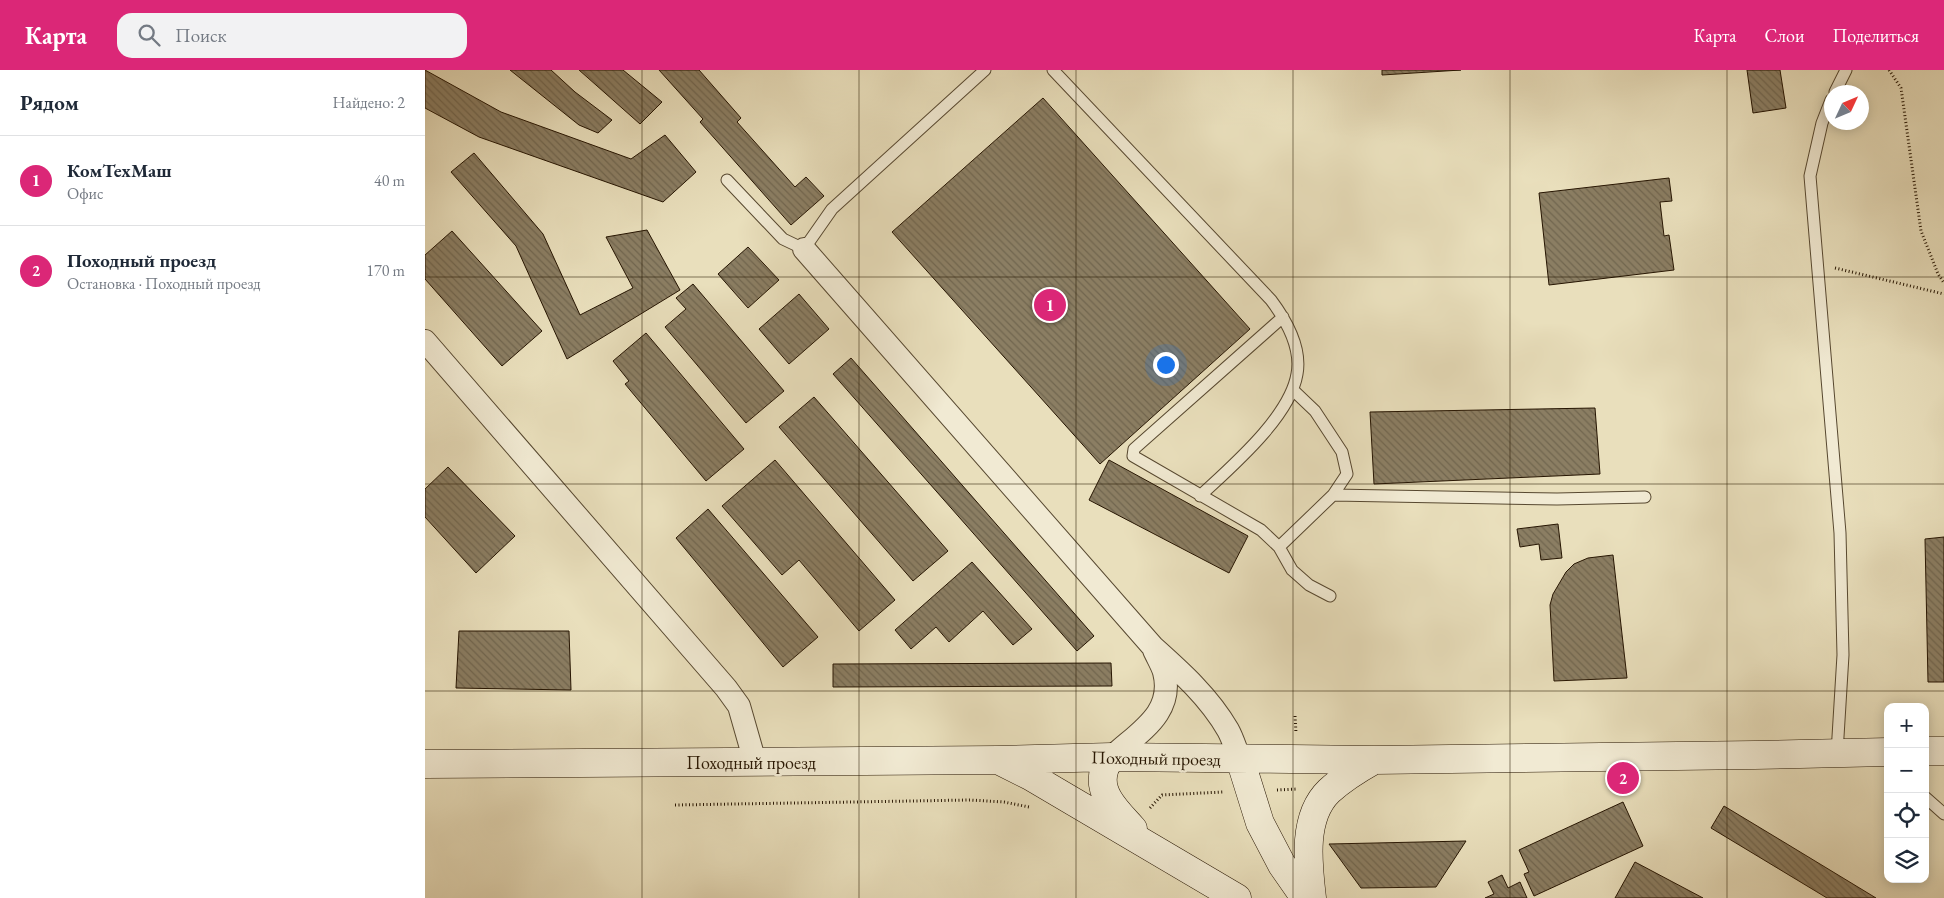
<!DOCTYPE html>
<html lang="ru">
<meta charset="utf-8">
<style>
body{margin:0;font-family:"EB Garamond",serif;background:#f2f2f3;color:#1f2937}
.controls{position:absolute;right:15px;bottom:15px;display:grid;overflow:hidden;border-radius:10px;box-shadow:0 2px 12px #0003}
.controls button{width:45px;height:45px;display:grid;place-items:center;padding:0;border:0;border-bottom:1px solid #e0e1e3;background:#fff;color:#1f2937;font:25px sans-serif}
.compass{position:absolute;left:1399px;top:15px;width:45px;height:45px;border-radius:50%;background:#fff;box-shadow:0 2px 12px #0003;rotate:46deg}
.you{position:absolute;left:740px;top:294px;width:18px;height:18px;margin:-12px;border:4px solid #fff;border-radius:50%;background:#1a73e8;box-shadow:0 0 0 8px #1a73e833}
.badge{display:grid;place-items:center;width:32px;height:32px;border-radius:50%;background:#db2777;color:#fff;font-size:16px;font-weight:700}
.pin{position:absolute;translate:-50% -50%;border:2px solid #fff;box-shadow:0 1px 5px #0006}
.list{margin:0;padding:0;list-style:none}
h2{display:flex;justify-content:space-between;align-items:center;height:65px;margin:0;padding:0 20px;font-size:21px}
h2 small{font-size:16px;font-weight:400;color:#747a83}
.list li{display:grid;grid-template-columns:32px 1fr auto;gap:15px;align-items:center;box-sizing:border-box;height:90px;padding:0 20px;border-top:1px solid #e0e1e3}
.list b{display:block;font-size:19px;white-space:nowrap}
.list p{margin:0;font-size:16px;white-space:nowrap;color:#747a83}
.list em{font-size:16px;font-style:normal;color:#747a83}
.icon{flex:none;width:28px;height:28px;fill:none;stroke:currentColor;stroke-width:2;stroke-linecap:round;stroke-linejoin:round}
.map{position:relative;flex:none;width:1519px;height:828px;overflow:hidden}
header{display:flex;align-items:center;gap:30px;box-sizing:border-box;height:70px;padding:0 25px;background:#db2777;color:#fff}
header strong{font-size:24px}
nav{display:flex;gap:28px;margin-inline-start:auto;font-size:18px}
.search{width:350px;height:45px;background:#f2f2f3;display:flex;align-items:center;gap:12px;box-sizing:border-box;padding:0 18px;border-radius:15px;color:#747a83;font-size:19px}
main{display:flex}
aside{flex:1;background:#fff}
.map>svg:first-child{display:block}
</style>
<header>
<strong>Карта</strong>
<div class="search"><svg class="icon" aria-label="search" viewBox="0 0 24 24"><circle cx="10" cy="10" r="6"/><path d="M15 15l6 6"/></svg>Поиск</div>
<nav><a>Карта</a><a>Слои</a><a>Поделиться</a></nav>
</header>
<main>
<aside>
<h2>Рядом<small>Найдено: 2</small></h2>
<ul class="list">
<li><span class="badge">1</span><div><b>КомТехМаш</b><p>Офис</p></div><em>40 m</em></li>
<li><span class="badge">2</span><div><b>Походный проезд</b><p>Остановка · Походный проезд</p></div><em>170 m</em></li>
</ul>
</aside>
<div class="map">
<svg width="1519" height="828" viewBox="0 0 1519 828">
<defs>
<pattern id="building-back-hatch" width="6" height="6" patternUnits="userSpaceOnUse" patternTransform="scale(1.25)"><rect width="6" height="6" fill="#8b7e63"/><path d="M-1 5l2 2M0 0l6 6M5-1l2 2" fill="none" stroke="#71664f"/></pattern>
</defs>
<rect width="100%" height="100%" fill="#e9dfbc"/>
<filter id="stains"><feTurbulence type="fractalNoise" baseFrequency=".004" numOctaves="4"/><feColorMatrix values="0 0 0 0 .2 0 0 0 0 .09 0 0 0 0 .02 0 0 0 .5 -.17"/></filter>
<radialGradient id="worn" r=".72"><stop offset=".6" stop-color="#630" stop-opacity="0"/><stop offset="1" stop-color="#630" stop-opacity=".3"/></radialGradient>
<path fill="url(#building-back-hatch)" stroke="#261502" d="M0 0 76 42 206 89 240 65 271 102 238 132 54 67 0 38Z
M85 0H126L150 22 187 50 173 63 154 55Z
M154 0H198L237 32 215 54Z
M234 0H274L316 48 312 52 370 117 381 107 399 126 366 155 275 52 278 49Z
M957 0H1036L957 5Z
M1322 0H1355L1361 38 1328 43Z
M618 28 825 259 675 394 467 162Z
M49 83 118 164 155 245 208 218 181 167 222 160 255 220 142 289 91 176 26 102Z
M1244 108 1247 131 1235 132 1239 166 1244 165 1249 200 1124 215 1114 123Z
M27 161 117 261 77 296 0 209V185Z
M323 177 354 210 323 238 293 204Z
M268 214 359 321 321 353 240 257 261 239 251 228Z
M374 224 404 259 364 294 334 259Z
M221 263 319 379 281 411 200 314 204 311 188 291Z
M426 288 669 566 652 581 408 304Z
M389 327 523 481 488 511 354 357Z
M1170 338 1175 404 949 414 945 342Z
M350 390 470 530 434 561 374 490 357 505 297 436Z
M684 390 823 466 804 503 664 430Z
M23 397 90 466 51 503 0 447V419Z
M283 439 393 567 358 597 251 468Z
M1133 454 1137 488 1116 490 1114 474 1095 477 1092 459Z
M1519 467V612H1503L1500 469Z
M1188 485 1202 608 1129 611 1125 535 1128 524 1141 502 1149 494 1163 488Z
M547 492 607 559 588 575 558 541 524 572 511 557 486 579 470 560Z
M34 561H144L146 620 31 618Z
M686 593 687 616 408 617V594Z
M1198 732 1218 776 1109 826 1099 804 1104 802 1094 780Z
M1299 736 1362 774 1451 828H1402L1286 758Z
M1041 771 1011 817 936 818 904 774Z
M1210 792 1278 828H1190Z
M1077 805 1083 818 1095 812 1102 828H1060L1069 824 1063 812Z"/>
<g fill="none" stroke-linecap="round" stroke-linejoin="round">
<g stroke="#574830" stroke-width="13">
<path id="lane" d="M628 0 846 230C861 250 877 277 872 304 865 347 806 397 775 426
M1410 22 1421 0
M1406 30 1397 53 1385 106 1415 463 1418 585 1412 683
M302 110 358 169 379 179 407 139 560 0
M858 247 709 379 708 386 836 460 854 477 867 500 884 515 905 526
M908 425 1132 429 1220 427
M854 477 908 425 922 404 917 382 890 341 868 320
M1500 727 1519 744"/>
</g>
<g stroke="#574830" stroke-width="24">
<path id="street" d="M379 179 728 577C756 602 784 627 803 660 808 669 811 680 815 689
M0 271 301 618 314 636 330 692
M687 687C712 663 750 644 739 602 737 595 732 587 729 580"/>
</g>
<g stroke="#261502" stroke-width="29">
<path id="secondary" d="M1500 681H1519
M687 687C684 691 680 696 679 701 672 724 694 743 708 759
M815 689 835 753 857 795 880 828
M577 692 605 706 812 828
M0 694 573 690 687 687 949 690 1329 685 1463 682
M887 828C883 794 877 747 904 721 918 708 933 699 949 690"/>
</g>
<path stroke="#261502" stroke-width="3" stroke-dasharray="1 2.5" stroke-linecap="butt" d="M1464 0 1476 18 1496 161 1513 204 1519 213
M1410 198 1519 224
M870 646 871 663
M852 720 873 719
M250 735 545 730 579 732 604 737
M725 738 737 725 798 722"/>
<use href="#lane" stroke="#f1ead3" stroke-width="11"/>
<use href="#street" stroke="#f1ead3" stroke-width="22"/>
<use href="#secondary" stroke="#f1ead3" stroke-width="28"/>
</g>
<path fill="none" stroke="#261502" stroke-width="1" stroke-opacity="0.55" d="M217 0V828M434 0V828M651 0V828M868 0V828M1085 0V828M1302 0V828M0 207H1519M0 414H1519M0 621H1519"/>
<g text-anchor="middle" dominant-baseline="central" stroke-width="5" stroke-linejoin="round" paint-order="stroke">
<g font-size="18" fill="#261502" stroke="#f1ead3">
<text transform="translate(731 688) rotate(1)">Походный проезд</text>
<text x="326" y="692">Походный проезд</text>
</g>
</g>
<rect width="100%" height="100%" filter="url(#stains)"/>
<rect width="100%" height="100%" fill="url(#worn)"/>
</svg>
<div class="controls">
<button>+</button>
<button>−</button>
<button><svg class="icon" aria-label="locate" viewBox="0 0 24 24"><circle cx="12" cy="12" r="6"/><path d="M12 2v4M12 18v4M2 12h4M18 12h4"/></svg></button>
<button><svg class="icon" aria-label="layers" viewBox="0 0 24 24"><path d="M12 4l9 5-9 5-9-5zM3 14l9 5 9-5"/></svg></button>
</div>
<svg class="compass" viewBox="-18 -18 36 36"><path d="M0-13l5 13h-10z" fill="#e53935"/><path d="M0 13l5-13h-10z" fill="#747a83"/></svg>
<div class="you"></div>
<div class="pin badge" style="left:625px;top:235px">1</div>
<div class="pin badge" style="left:1198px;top:708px">2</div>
</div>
</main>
